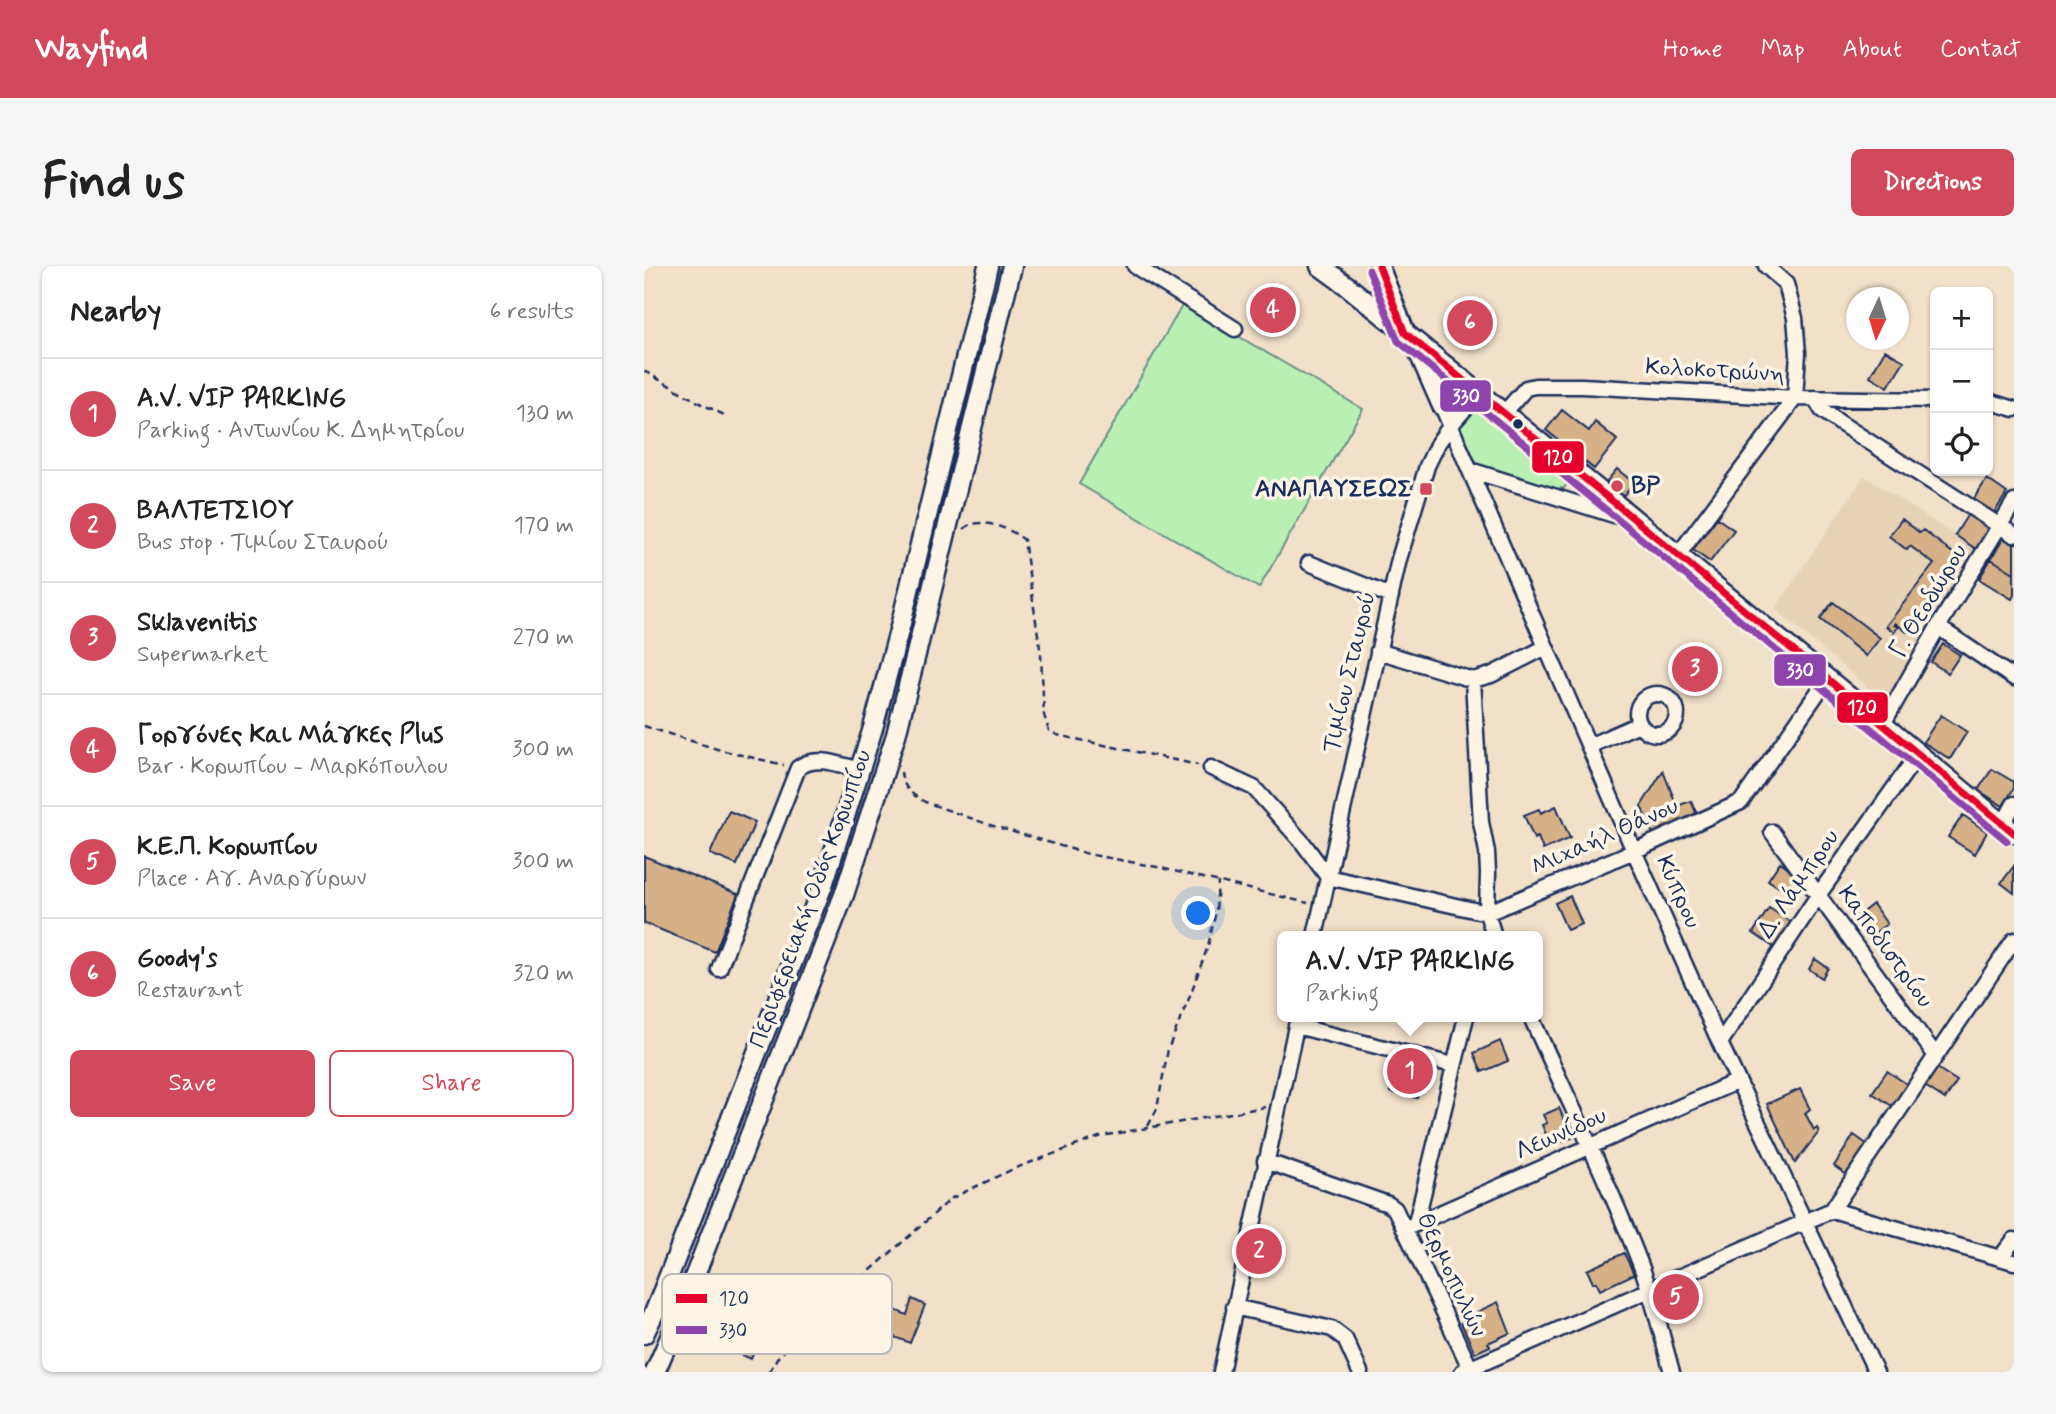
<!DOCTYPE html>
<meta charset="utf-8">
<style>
body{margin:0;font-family:Mynerve,sans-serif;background:#f6f6f6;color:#222}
.controls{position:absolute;right:21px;top:21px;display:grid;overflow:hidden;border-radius:10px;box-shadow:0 2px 5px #0004}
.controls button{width:63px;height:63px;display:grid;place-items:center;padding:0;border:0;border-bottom:2px solid #e0e0e0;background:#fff;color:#222;font:35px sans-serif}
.compass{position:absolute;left:1202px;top:21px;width:63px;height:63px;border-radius:50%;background:#fff;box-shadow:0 2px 5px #0004;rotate:184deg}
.you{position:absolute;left:555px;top:648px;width:24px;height:24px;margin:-18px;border:5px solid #fff;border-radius:50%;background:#1a73e8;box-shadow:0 0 0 10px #1a73e833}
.badge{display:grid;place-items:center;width:46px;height:46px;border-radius:50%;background:#d1495b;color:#fff;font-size:23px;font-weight:700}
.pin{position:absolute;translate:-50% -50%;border:4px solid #fff;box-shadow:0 2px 7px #0006}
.popup{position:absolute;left:633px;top:665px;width:266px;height:91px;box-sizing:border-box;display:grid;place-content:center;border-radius:10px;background:#fff;filter:drop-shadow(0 2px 5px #0005);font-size:23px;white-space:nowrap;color:#767676}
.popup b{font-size:26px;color:#222}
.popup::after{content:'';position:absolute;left:50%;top:100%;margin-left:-14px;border:14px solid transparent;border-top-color:#fff}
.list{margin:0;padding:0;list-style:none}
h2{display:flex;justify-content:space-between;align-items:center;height:91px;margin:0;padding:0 28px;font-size:30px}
h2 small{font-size:23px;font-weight:400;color:#767676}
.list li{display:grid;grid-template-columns:46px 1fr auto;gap:21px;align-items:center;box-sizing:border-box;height:112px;padding:0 28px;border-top:2px solid #e0e0e0}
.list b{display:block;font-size:26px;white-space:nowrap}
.list p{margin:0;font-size:23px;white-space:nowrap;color:#767676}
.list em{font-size:23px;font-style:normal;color:#767676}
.actions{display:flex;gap:14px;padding:21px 28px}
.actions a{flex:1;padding:16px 0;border:2px solid #d1495b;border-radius:10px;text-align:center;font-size:24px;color:#d1495b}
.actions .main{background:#d1495b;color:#fff}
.icon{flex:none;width:38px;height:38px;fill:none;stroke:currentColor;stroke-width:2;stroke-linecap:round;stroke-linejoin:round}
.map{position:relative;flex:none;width:1370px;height:1106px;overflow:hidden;border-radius:10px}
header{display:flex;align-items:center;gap:42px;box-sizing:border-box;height:98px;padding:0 35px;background:#d1495b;color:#fff}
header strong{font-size:33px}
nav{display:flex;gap:38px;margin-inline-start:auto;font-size:24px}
.intro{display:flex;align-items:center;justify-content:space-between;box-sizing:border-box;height:168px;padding:0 42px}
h1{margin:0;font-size:49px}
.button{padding:18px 32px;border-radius:10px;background:#d1495b;color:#fff;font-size:24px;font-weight:700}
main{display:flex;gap:42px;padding:0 42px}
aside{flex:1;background:#fff;border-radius:10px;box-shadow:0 2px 5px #0004}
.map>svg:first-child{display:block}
</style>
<header>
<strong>Wayfind</strong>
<nav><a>Home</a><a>Map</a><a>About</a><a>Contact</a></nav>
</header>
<div class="intro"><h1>Find us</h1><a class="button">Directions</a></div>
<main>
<aside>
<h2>Nearby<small>6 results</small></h2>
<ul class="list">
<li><span class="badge">1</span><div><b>A.V. VIP PARKING</b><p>Parking · Αντωνίου Κ. Δημητρίου</p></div><em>130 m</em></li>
<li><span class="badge">2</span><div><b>ΒΑΛΤΕΤΣΙΟΥ</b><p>Bus stop · Τιμίου Σταυρού</p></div><em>170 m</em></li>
<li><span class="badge">3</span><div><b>Sklavenitis</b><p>Supermarket</p></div><em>270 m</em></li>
<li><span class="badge">4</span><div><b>Γοργόνες Και Μάγκες Plus</b><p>Bar · Κορωπίου - Μαρκόπουλου</p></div><em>300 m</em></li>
<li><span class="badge">5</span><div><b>Κ.Ε.Π. Κορωπίου</b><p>Place · Αγ. Αναργύρων</p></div><em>300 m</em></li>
<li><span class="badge">6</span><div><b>Goody's</b><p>Restaurant</p></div><em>320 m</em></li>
</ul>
<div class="actions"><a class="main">Save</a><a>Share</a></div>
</aside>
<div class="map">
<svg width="1370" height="1106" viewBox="0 0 1370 1106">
<rect width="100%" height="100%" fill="#f1e1c9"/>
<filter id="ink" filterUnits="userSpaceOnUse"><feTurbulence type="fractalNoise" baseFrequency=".0143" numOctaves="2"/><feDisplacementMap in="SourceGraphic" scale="14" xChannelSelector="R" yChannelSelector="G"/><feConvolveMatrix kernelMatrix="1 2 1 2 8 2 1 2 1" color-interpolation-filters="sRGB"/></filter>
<g filter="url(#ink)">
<path fill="#e9d3b6" d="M1220 210 1332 283 1241 436 1131 343Z"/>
<path fill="#b9efb2" stroke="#6a8f88" stroke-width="2" d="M539 38 719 143 615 322 435 218Z
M827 144H834L924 217 920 222 907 224 834 200 815 160Z"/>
<path fill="#d6b188" stroke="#1b2f5e" stroke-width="2" d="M1241 84 1260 95 1244 121 1226 110Z
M918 144 945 165 951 156 973 174 950 203 902 164Z
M973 203 990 217 979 230 962 216Z
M1343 213 1363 227 1350 247 1329 234Z
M1324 248 1346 261 1332 283 1311 269Z
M1073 252 1090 264 1066 296 1049 284Z
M1258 253 1276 267 1279 264 1314 291 1300 309 1304 312 1263 366 1251 357 1250 359 1254 361 1250 366 1242 360 1290 298 1266 280 1263 284 1245 270Z
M1361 270 1370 276V307L1347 293Z
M1347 293 1370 307V329L1368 333 1335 313Z
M1189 336 1236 372 1222 390 1176 353Z
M1299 378 1316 389 1304 407 1287 396Z
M1297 449 1323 466 1306 493 1279 476Z
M1348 503 1370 516V522L1359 540 1334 524Z
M1019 505 1033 540 1047 535 1055 553 1010 571 997 540Z
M912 540 926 572 899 584 894 571 890 573 880 549 895 543 897 547Z
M85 545 111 556 93 599 66 588Z
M1319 549 1343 566 1331 588 1304 571Z
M0 590 94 628 71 686 0 657Z
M1136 596 1160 612 1148 630 1124 614Z
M1370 600V627L1357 617Z
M926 630 938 658 923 664 911 637Z
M1229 638 1243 658 1225 671 1211 652Z
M1125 642 1151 659 1134 684 1109 667Z
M1171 693 1184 702 1178 712 1165 703Z
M856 775 864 795 838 806 830 787Z
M752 801 779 808 773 832 746 826Z
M1293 802 1313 815 1301 833 1281 820Z
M1243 805 1269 822 1254 844 1228 827Z
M1156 823 1166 843 1161 847 1170 864 1173 862 1175 866 1151 897 1123 838Z
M915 842 928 872 907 880 898 859 903 857 899 849Z
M1210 869 1224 879 1203 909 1190 900Z
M980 987 990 1008 956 1024 952 1016 949 1017 943 1004Z
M1041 1016 1048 1035 1022 1046 1015 1028Z
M221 1032 263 1049 268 1033 281 1039 266 1077 213 1057Z
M854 1036 866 1067 844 1077 846 1080 831 1087 817 1057 834 1050 833 1046Z
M88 1049 120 1062 107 1093 75 1079Z"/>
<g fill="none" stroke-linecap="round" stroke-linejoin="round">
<g stroke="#1b2f5e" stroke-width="19">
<path id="minor" d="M491 0 591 63
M819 114 798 140 990 585 1076 777 1232 1106
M1171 132 1178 144 1196 157 1370 269
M1344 135 1370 143
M860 147 882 122 891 120H938L1151 132 1291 134
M826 204 989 255
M1034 289 1151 132 1154 87 1151 52 1142 18 1122 0
M665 297 747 330
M1294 361 1370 412
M734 385 829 414 847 409 902 381
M829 414 837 556 843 586 844 607 843 647 850 670
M993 448a20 20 0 1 1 40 0a20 20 0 1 1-40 0Z
M1239 458 1294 361 1370 236
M945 480 995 458
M567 502 610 522 659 577 684 611 843 647
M1359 558 1370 538
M1128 566 1292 790
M843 647 990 585 1097 536 1184 412
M671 670 755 293 783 200 794 177 807 159 835 127
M75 703 154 502C172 488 196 499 216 504
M887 751C923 831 962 910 994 992 1009 1029 1017 1068 1028 1106
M652 760 809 799
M1076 777 1175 628 1275 487
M621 895 744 938 751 943 828 1106
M1188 944 1370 674
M772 957 822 751
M760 963 1094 815
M1356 992 1370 974
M590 1041 688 1063 701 1073 716 1106
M577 1106 654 751
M818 1106 1188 944 1370 996"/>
</g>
<g stroke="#1b2f5e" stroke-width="23">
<path id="major" d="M676 0 702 19 978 243 1370 567
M735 0 760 64
M770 76 798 140
M0 1068 11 1045 179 619 199 557 229 462 256 361 344 0
M11 1106 33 1055 200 629 252 469 368 0"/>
</g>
<path stroke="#1b2f5e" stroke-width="2.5" stroke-dasharray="7 5" stroke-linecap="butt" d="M0 105 56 137 80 149
M320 263C333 249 368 263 380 274L397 389 400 449 405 465 413 469 554 499
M0 460 76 484 140 499
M257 506C259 522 267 528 281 536L346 559 444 588 513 601 664 637
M504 860 513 843 524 783 544 735 564 680 572 645 574 616
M125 1106 133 1092 181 1045 308 932 369 903 458 870 621 841"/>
<use href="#minor" stroke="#fcf5e5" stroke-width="14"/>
<use href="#major" stroke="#fcf5e5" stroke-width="18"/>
<g stroke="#fcf5e5" stroke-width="12">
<path id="bus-1" d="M735 0 761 67
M761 67 978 243 1370 567"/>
</g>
<g stroke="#fcf5e5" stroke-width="12">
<path id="bus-2" d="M725 4 754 75 971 251 1363 575"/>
</g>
<use href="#bus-1" stroke="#e4002b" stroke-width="7"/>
<use href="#bus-2" stroke="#8e44ad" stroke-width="7"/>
</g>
</g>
<circle fill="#1b2f5e" stroke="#fcf5e5" stroke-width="2.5" cx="874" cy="158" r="6"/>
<g fill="#d1495b" stroke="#fcf5e5" stroke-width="2.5">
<circle cx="973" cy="220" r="7"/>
<rect x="775" y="216" width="14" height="14" rx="3.5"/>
</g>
<g text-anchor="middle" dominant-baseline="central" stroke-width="7" stroke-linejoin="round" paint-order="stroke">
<g font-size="24" fill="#1b2f5e" stroke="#fcf5e5">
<text transform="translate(1071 105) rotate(3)">Κολοκοτρώνη</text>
<text transform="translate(1285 335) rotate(-59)">Γ. Θεοδώρου</text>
<text transform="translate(706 406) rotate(-77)">Τιμίου Σταυρού</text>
<text transform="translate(961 571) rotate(-24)">Μιχαήλ Θάνου</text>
<text transform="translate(1155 618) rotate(-56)">Δ. Λάμπρου</text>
<text transform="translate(1034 626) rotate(66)">Κύπρου</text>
<text transform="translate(167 633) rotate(-70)">Περιφερειακή Οδός Κορωπίου</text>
<text transform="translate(1241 681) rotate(54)">Καποδιστρίου</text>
<text transform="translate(917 868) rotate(-24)">Λεωνίδου</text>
<text transform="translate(807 1009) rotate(65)">Θερμοπυλών</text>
</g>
<g font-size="24" font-weight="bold" fill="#1b2f5e" stroke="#fcf5e5" text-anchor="start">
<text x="987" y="220">BP</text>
<text x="768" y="223" text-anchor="end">ΑΝΑΠΑΥΣΕΩΣ</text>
</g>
</g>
<rect x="18" y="1008" width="230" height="80" rx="10" fill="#fcf5e5" stroke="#b8babc" stroke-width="2"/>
<rect x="32" y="1028" width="31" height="9" fill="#e4002b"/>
<rect x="32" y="1060" width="31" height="8" fill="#8e44ad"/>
<g font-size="19" fill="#1b2f5e">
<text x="75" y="1039">120</text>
<text x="75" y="1071">330</text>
</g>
<g stroke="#fcf5e5" stroke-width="2.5">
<rect x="795" y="113" width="53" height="34" rx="7" fill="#8e44ad"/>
<rect x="887" y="174" width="54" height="34" rx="7" fill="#e4002b"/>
<rect x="1129" y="387" width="54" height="34" rx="7" fill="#8e44ad"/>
<rect x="1192" y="425" width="53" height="33" rx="7" fill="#e4002b"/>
</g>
<g font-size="19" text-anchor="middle" font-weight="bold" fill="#fff">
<text x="822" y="137">330</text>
<text x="914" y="198">120</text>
<text x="1156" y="411">330</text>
<text x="1218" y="448">120</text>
</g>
</svg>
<div class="controls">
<button>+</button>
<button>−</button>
<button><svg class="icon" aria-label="locate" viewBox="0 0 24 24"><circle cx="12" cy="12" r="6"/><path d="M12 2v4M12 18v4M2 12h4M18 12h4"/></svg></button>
</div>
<svg class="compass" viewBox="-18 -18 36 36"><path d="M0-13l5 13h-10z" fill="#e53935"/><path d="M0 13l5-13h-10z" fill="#767676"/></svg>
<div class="you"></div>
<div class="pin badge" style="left:766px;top:805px">1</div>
<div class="popup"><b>A.V. VIP PARKING</b>Parking</div>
<div class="pin badge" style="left:615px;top:985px">2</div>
<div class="pin badge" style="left:1051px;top:403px">3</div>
<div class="pin badge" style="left:629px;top:44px">4</div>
<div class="pin badge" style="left:1032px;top:1031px">5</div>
<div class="pin badge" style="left:826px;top:57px">6</div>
</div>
</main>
